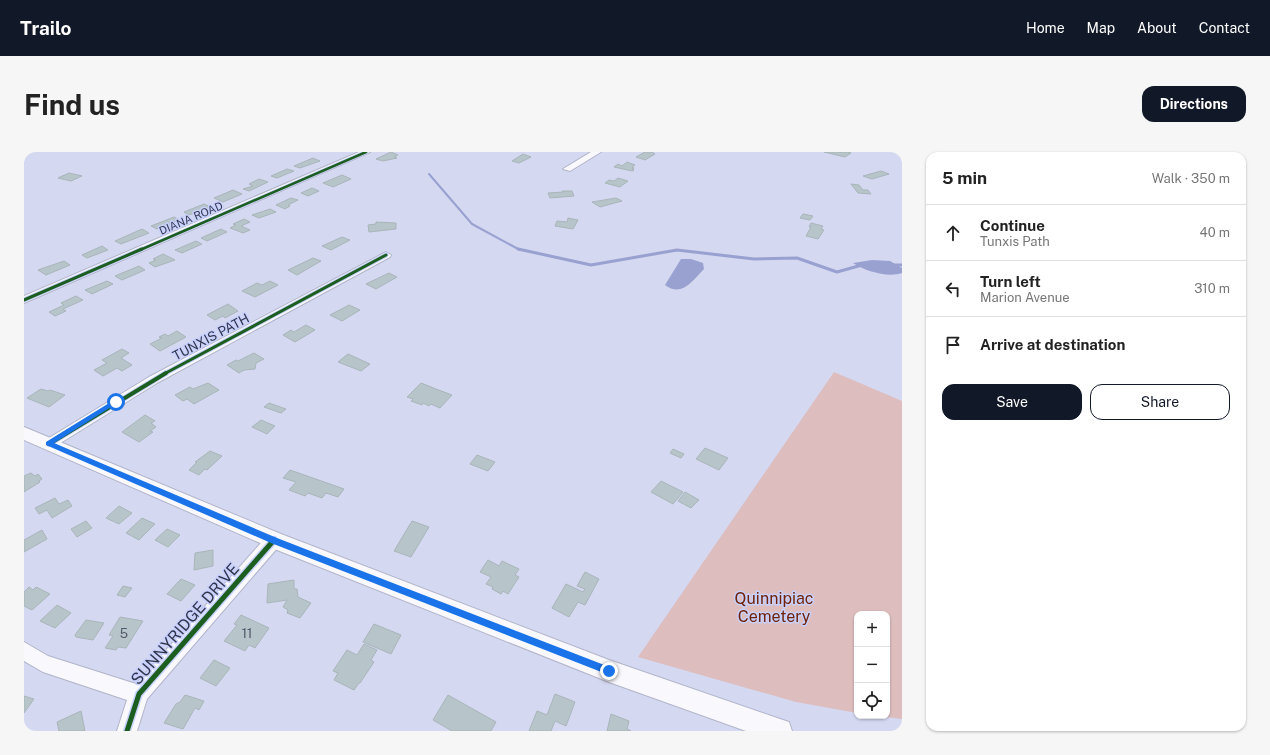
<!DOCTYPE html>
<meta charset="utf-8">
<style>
body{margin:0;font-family:"Public Sans",sans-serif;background:#f6f6f6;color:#222}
.controls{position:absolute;right:12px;bottom:12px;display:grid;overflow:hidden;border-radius:8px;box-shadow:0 1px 3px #0004}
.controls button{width:36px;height:36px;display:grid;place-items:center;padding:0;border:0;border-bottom:1px solid #e0e0e0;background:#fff;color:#222;font:20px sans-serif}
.stop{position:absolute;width:12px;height:12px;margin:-9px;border:3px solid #1a73e8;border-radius:50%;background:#fff}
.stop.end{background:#1a73e8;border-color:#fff;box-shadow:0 1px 4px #0008}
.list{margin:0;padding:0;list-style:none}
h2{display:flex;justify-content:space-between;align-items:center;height:52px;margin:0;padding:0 16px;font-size:17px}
h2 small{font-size:13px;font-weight:400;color:#767676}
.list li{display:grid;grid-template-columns:26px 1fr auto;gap:12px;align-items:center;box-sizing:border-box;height:56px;padding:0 16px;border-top:1px solid #e0e0e0}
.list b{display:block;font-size:15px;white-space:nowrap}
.list p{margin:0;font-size:13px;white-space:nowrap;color:#767676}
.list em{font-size:13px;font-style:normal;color:#767676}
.actions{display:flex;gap:8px;padding:12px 16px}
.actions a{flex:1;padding:9px 0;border:1px solid #111827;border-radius:12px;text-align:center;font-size:14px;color:#111827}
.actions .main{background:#111827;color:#fff}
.icon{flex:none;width:22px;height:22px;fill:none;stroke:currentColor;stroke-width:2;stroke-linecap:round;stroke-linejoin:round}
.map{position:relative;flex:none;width:878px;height:579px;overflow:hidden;border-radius:12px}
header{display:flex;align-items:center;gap:24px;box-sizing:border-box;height:56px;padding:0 20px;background:#111827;color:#fff}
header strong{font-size:19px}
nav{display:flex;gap:22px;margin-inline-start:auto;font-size:14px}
.intro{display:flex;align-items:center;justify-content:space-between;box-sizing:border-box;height:96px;padding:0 24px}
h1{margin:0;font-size:28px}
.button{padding:10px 18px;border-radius:12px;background:#111827;color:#fff;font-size:14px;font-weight:700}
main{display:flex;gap:24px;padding:0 24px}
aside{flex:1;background:#fff;border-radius:12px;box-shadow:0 1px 3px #0004}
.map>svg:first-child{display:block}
</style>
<header>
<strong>Trailo</strong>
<nav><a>Home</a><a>Map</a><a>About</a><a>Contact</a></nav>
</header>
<div class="intro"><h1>Find us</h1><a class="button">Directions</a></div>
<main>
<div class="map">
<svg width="878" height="579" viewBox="0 0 878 579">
<rect width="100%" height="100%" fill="#d4d8f1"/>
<path fill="#ddbdbe" d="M810 220 878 249V567L855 564H863V462H833V561L772 550 614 505Z"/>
<path fill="#99a1d0" d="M657 107H667L679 111 680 117C669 128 658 146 641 133Z
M848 108 866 109 878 116V121C864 126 841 119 829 111Z"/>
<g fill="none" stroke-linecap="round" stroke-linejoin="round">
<path stroke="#99a1d0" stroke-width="2" d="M405 22 448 72 496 98"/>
<path stroke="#99a1d0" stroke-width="3" d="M494 97 567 113 653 98 730 107 773 106 813 120 838 113
M870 113H878"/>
</g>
<path fill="#b7c4c9" stroke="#a8b5b9" d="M367 0 374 3 370 5 373 6 359 9 352 7Z
M621 0H628L631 2 621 8 612 5Z
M800 0H824L827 1 821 5Z
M499 2 507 5 495 11 488 9Z
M289 6 296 9 276 16 270 14Z
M603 10 611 13 608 15 610 16 608 17 610 18 608 19 590 15 594 12 598 14Z
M263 17 270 19 253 26 247 24Z
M857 19 865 22 848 27 839 24Z
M45 21 58 24 47 29 34 26Z
M318 23 327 27 309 35 299 31Z
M594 26 604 29 596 35 581 31 585 28 590 29Z
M235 27 244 30 225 39 219 37 229 34 225 32Z
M827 32 835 33 839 38H844L847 42 834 41Z
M288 36 295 39 284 44 277 41Z
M209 38 218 42 199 50 190 46Z
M538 39H548L550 44 526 46 524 41 539 40Z
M267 46 274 48 264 53 266 54 261 57 252 53Z
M592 46 598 49 576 55 568 50Z
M180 52 187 55 165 63 160 60Z
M246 57 252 60 235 66 228 63Z
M779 62 789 64 786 68 776 66Z
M150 65 156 68 133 77 127 74Z
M544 66 554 68 549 77 531 74 533 69 543 70Z
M220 67 226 70 217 74 226 78 219 81 206 76 212 73 209 72Z
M352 70 372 71V77L345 80 344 73 352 72Z
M787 71 799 74 797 77 800 78 794 87 782 84 787 75H785Z
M118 77 125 81 97 92 91 89Z
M197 77 203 80 183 89 177 86Z
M318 85 326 88 307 98 298 94Z
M172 89 178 92 158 101 151 98Z
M78 94 84 98 63 106 58 103Z
M139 102 151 108 131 115 125 111 132 108 129 107Z
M289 106 297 109 273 123 264 118Z
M40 109 46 113 22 123 14 118Z
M115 114 121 118 98 128 91 124Z
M365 121 373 125 352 137 342 132Z
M83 129 89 132 68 142 61 138Z
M246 129 254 133 231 145 218 139 233 131 238 133Z
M52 144 59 148 39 157 42 159 31 164 25 160 40 153 37 151Z
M204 152 214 159 201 166 199 164 191 168 183 163Z
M325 153 336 158 318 169 306 163Z
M282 173 291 178 271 190 259 183 267 178 270 180Z
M153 179 162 185 136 199 126 192 138 186 135 185 141 182 144 184Z
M98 197 105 201 97 206 108 213 98 219 93 216 79 224 70 218 83 211 78 208Z
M230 201 240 207 232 211 231 217 220 218 215 221 203 213 212 208 214 209Z
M324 202 346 212 337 219 314 210Z
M184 231 195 238 170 252 163 247 159 249 151 243 166 235 169 237Z
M397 231 412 237 428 243 416 256 407 252 405 254 399 251 398 253 387 249 389 247 383 245Z
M17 237 24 239 26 238 41 243 25 255 3 246Z
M245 251 262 257 257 261 240 255Z
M121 263 131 269 127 271 132 275 126 279 129 280 115 290 98 280Z
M237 268 251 274 243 282 228 275Z
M681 296 704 306 695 318 672 307Z
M649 297 660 302 657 306 646 301Z
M186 299 198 304 183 318 181 317 175 323 165 318 173 310H171Z
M453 303 471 310 464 319 446 312Z
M266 318 320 337 314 345 302 341 298 346 284 341 281 344 265 338 272 330 259 326Z
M7 321 11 324 14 322 18 327 15 329 16 330 0 340V324Z
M637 329 659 340 649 352 627 340Z
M661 340 675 348 667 356 654 349Z
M31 346 35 352 44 348 48 354 28 366 23 358 15 362 11 356Z
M95 354 108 361 95 372 82 366Z
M118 366 131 372 115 388 102 381Z
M62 369 68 376 53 385 47 377Z
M388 369 405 375 387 405 370 399Z
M143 377 156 383 144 395 131 388Z
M18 378 23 387 0 400V388Z
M189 398V414L170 418 171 401Z
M464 408 475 414 478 409 495 417 491 423 495 425 484 442 479 439 477 442 468 437 469 435 462 432 467 425 456 420Z
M561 420 575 427 561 453 554 450 545 465 528 456 542 432 559 440 561 437 553 434Z
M157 427 171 433 157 449 143 442Z
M270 428V437H273L274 445 287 451 276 466 263 461 264 458 259 455 263 448 243 451 244 432Z
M99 434 108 436 101 445 93 443Z
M5 435 9 438 12 435 26 442 8 458 0 454V440Z
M33 453 47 461 31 476 16 469Z
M217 463 245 476 231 496 225 493 221 499 200 489 213 473 210 472Z
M96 465 119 469 102 496 94 495 92 498 81 496 89 484 85 483Z
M62 468 80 471 69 488 52 485 51 483Z
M350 472 377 483 367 502 339 490Z
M340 492 353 498 347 508 350 510 336 531H335L330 538 310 528 314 521 309 519 323 498 333 503Z
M190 508 206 516 192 534 176 526Z
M531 542 551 550 542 574 531 569 527 579H505L513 559 523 563Z
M161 543 180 549 175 558 171 556 159 577 140 571 152 552 156 550Z
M424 543 472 570 467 579H428L409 568Z
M0 544 10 547 0 561Z
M57 559 61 579H35L33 570Z
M587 562 605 569 603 577 607 579H583Z"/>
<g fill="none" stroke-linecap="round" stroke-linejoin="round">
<g stroke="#b1b4c9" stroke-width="2">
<path id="minor" d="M335 0H346L0 151V144Z
M567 0H577L546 19 539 17Z
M362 100 367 103 366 105 133 231 30 295 25 297 20 295 18 292 20 289 125 225Z
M250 382 256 383 258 388 256 393 123 547 113 579H93L103 548 19 520 0 509V490L24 504 112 532 244 383Z"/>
</g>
<g stroke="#b1b4c9" stroke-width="2">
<path id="major" d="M0 275 257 382 585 508 756 567 765 570 768 579H722L585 530 243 394 0 288Z"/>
</g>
<use href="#minor" fill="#f9f9fd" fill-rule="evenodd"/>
<use href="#major" fill="#f9f9fd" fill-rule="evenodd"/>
<g stroke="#c8d0fd" stroke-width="4">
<path id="cycleway-far3" d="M116 98 342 0"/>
</g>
<g stroke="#c8d0fd" stroke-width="5">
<path id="cycleway-far2" d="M0 148 118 97
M140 222 362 103"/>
</g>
<g stroke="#c8d0fd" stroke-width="6">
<path id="cycleway-far1" d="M25 292 142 221"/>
</g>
<g stroke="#c8d0fd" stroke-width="8">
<path id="cycleway" d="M103 579 115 542 250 388"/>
</g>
<use href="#cycleway-far3" stroke="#1b5e20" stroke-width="2.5"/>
<use href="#cycleway-far2" stroke="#1b5e20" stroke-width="3"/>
<use href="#cycleway-far1" stroke="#1b5e20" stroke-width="4"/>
<use href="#cycleway" stroke="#1b5e20" stroke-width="5"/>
</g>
<path fill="#1a73e8" d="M90 248 95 250 30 291 253 386 588 516V522L585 523 247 391 22 293V290Z"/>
<g text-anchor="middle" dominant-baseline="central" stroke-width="3" stroke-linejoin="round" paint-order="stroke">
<g font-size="11" fill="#31354b" stroke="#c8d0fd">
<text transform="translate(167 66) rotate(-23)">DIANA ROAD</text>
</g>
<g font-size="13" fill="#31354b" stroke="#c8d0fd">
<text transform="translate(187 185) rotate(-28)">TUNXIS PATH</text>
</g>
<g font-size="13" fill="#52596a">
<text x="100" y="481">5</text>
<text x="223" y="481">11</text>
</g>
<g font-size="16" fill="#702207" stroke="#c8d0fd">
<text x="750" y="446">Quinnipiac<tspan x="750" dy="18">Cemetery</tspan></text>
</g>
<g font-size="16" fill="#31354b" stroke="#c8d0fd">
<text transform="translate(161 472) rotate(-49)">SUNNYRIDGE DRIVE</text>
</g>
</g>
</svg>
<div class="controls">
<button>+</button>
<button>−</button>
<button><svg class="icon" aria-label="locate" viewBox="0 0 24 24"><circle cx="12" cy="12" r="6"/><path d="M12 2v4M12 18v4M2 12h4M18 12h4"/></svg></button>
</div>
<div class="stop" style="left:92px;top:250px"></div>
<div class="stop end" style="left:585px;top:519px"></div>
</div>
<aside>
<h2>5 min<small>Walk · 350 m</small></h2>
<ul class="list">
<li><svg class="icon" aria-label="ahead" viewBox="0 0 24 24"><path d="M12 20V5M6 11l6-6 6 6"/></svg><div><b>Continue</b><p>Tunxis Path</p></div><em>40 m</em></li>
<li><svg class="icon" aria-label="left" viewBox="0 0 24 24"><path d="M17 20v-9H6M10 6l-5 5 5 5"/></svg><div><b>Turn left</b><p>Marion Avenue</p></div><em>310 m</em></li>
<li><svg class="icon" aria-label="arrive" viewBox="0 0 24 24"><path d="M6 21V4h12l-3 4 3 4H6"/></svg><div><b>Arrive at destination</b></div></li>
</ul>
<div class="actions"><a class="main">Save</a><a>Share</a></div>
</aside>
</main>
